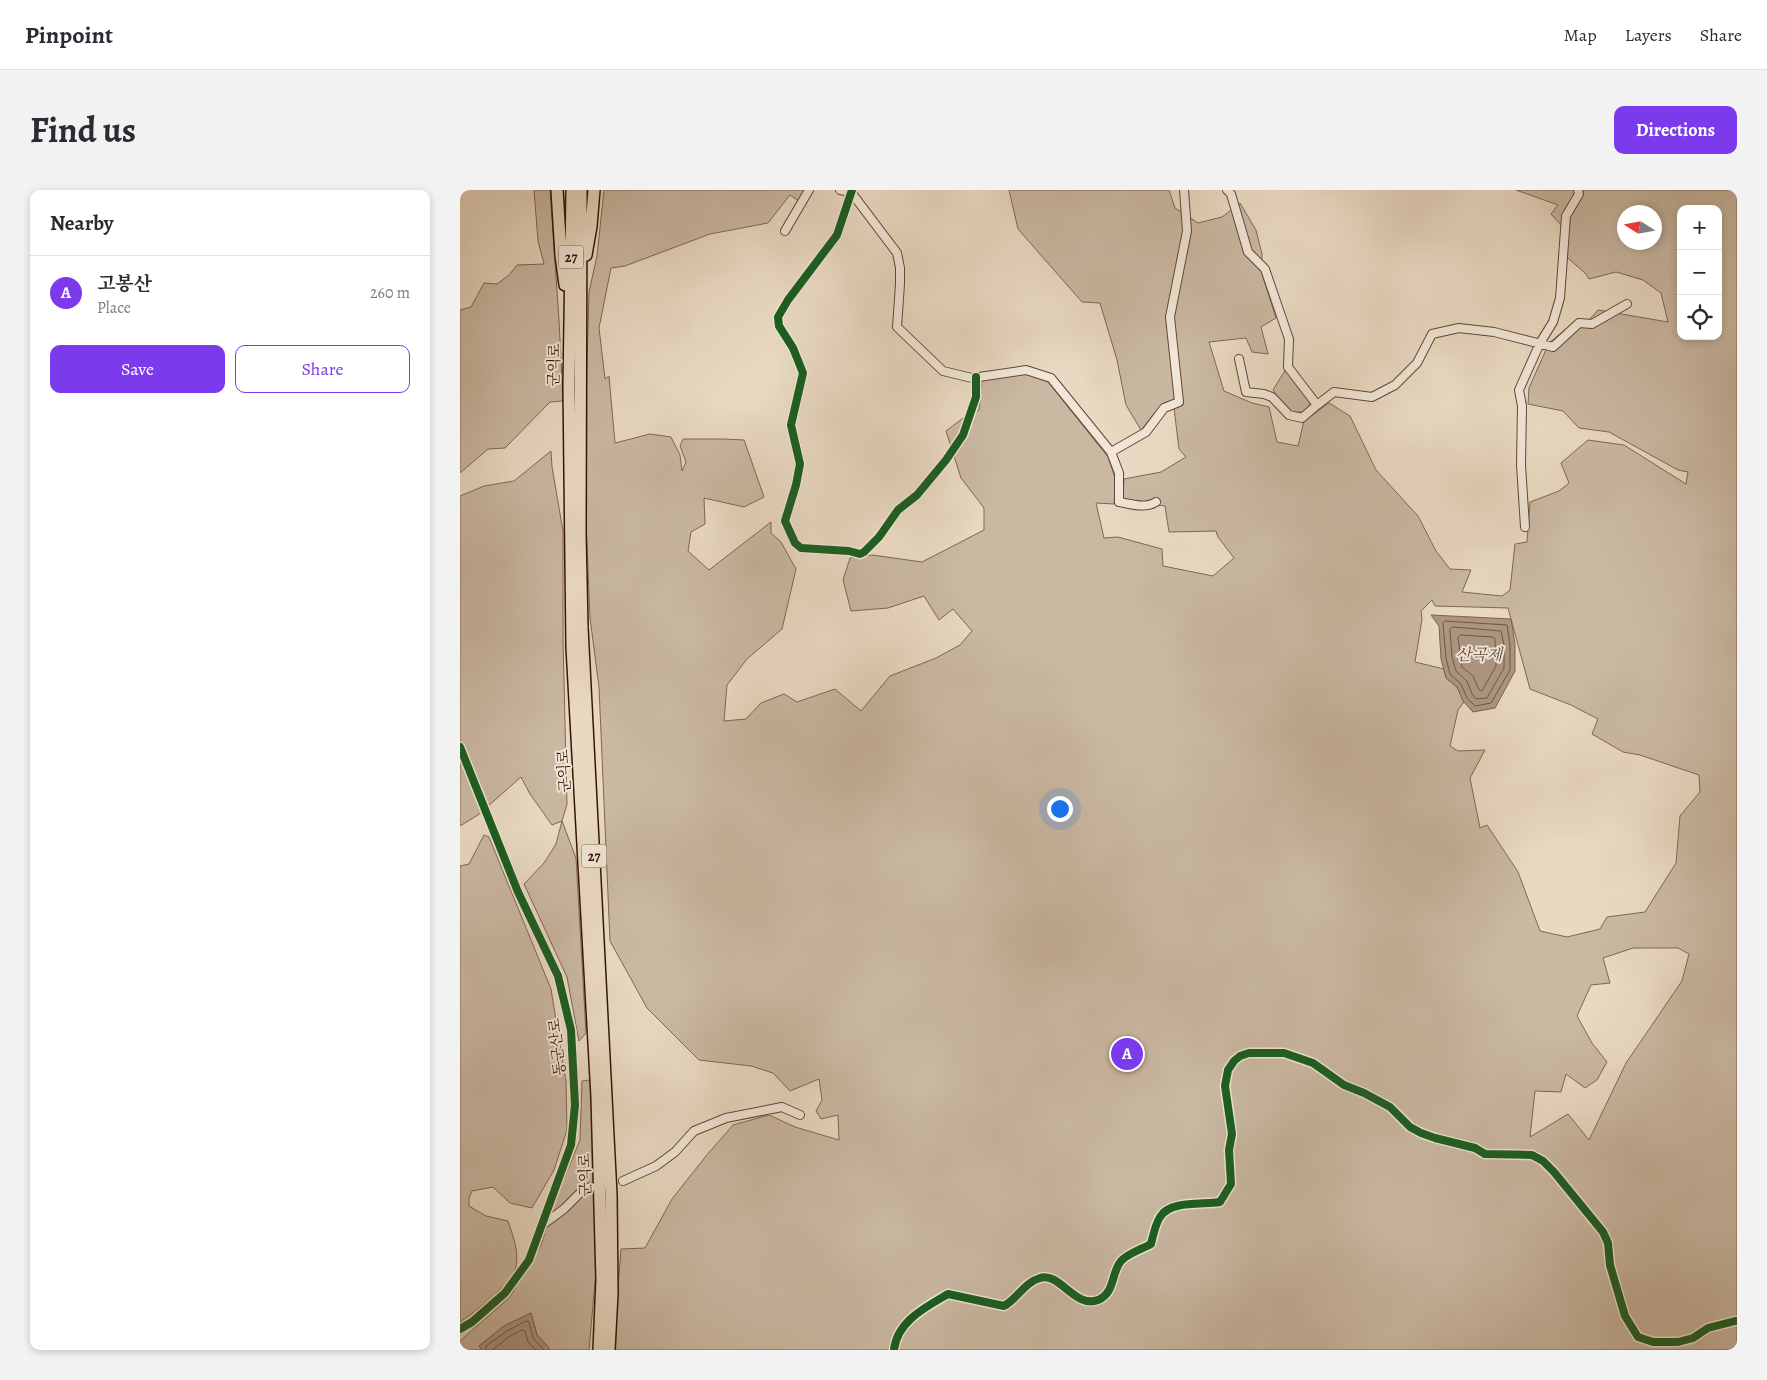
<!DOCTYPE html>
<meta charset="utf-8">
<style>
body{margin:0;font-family:Alegreya,"Noto Serif KR",serif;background:#f2f2f3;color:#2b2b33}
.controls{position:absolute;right:15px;top:15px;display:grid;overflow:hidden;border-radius:10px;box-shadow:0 2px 8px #0003}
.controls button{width:45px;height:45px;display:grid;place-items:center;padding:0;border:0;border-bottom:1px solid #e1e1e2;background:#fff;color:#2b2b33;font:25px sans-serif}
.compass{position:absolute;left:1157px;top:15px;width:45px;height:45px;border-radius:50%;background:#fff;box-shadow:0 2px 8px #0003;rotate:281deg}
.you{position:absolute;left:599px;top:618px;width:18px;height:18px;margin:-12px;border:4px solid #fff;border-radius:50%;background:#1a73e8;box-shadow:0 0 0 8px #1a73e833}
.badge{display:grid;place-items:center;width:32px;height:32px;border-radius:50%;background:#7c3aed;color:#fff;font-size:16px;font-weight:700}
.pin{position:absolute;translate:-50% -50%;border:2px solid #fff;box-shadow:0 1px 5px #0006}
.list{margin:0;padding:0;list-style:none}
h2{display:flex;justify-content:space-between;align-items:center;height:65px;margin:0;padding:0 20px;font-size:21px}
h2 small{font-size:16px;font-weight:400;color:#7c7c81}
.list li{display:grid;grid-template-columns:32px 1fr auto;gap:15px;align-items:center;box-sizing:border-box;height:75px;padding:0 20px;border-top:1px solid #e1e1e2}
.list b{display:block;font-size:19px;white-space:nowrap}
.list p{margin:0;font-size:16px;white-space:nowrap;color:#7c7c81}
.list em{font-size:16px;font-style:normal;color:#7c7c81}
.actions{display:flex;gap:10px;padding:15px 20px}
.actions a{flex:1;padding:11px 0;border:1px solid #7c3aed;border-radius:10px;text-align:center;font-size:18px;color:#7c3aed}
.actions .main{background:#7c3aed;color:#fff}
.icon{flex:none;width:28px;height:28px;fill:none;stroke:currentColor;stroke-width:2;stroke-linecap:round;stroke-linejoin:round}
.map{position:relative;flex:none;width:1277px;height:1160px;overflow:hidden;border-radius:10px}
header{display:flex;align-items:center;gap:30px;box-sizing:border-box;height:70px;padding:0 25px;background:#fff;border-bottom:1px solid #e1e1e2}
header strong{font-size:24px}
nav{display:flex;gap:28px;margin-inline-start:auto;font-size:18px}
.intro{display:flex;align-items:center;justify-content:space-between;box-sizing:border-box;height:120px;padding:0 30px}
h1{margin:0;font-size:35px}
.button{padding:12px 22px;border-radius:10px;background:#7c3aed;color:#fff;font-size:18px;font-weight:700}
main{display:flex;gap:30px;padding:0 30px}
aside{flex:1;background:#fff;border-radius:10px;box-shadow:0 2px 8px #0003}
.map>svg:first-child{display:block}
</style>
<header>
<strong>Pinpoint</strong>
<nav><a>Map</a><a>Layers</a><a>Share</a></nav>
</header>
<div class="intro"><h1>Find us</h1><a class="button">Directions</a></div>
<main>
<aside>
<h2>Nearby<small></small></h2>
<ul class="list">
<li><span class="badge">A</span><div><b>고봉산</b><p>Place</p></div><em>260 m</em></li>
</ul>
<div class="actions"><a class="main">Save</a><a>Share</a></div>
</aside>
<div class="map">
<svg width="1277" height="1160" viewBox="0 0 1277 1160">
<rect width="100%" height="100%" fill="#e9d9c2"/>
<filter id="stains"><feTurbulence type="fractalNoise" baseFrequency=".004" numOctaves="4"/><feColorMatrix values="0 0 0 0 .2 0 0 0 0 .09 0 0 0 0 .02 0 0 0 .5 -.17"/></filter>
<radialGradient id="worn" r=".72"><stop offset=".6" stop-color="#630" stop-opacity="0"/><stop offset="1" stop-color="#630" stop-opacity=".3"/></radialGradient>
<path fill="#cab8a2" stroke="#806652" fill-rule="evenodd" d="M74 0H90L99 130 103 211 90 212 45 258 28 259 0 283V120L11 117 24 93 37 94 49 85 57 75 84 74 78 51Z
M144 0H344L340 12 330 5 308 33 250 44 165 76 151 78 139 138 145 189 149 186 155 253 190 244 211 247 220 265 222 281 226 272 220 256 223 249H264L284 250 304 307 284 317 244 308 245 334 231 342 228 361 249 380 311 332V343L321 352 336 379 322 439 287 469 267 495 264 531 286 529 301 513 324 504 337 512 375 499 401 521 430 486 476 468 500 455 512 441 493 419 479 430 464 406 428 418 391 421 383 390 390 368 412 365 462 372 524 340V318L501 288 486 241 507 225 519 220 522 190 542 186 567 183 588 192 648 267 656 291 654 314 636 313 644 348 658 347 702 359 703 376 753 386 774 368 758 347 756 341 709 342 705 316 663 310 664 289 701 282 726 267 719 259 713 210 697 220 681 240 666 215 657 170 640 113 622 112 558 39 549 0H709L715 18 738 33 762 27 780 13 796 40 802 64V84L816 128 801 137 808 164 792 162 786 148 749 152 764 201 792 213 809 217 817 252 838 256 844 231 869 213 890 226 916 280 958 326 976 361 990 379 1011 380 1002 402 1042 406 1050 400 1055 354 1067 352 1070 312 1099 301 1109 293 1101 273 1128 250 1164 255 1226 294 1228 282 1218 280 1149 242 1119 238 1103 221 1068 214 1069 198 1089 153 1118 129 1128 131 1138 120 1208 132 1201 103 1183 90 1156 82 1129 89 1126 84 1100 61 1103 37 1091 24 1098 15 1056 0H1277V1160H153L161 1059 185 1058 212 1009 246 966 273 935 309 925 335 937 379 950 378 925 361 929 356 921 362 910 359 889 330 901 313 883 291 876 239 870 187 818 150 751 139 497 130 428 124 280 129 102 137 66ZM1221 19H1258V146H1221ZM1164 22H1194V52H1164ZM972 410 975 416 1048 418 1070 499 1111 515 1138 529 1132 544 1163 562 1180 565 1239 585 1240 602 1220 626 1216 673 1185 722 1147 727 1140 739 1107 747 1080 741 1058 682 1027 635 1020 638 1010 588 1025 560 998 561 990 556 998 520 1004 512 997 497 986 488 984 479 955 472 962 429 961 421ZM1173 758H1218L1229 764 1222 791 1166 873 1129 950 1108 924 1070 947 1075 901 1101 902 1106 884 1125 898 1137 890 1147 872 1132 853 1117 826 1131 795 1150 793 1143 768Z
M826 179 851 213 844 222H828L813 200Z
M91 261 92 277 103 341V451L107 614 102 631 116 668 126 843 119 851 107 787 64 694 84 673 96 654 102 631 92 635 70 604 61 587 18 625 0 636V306L24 296 54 291Z
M24 645 29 647 91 799 106 892 107 940 94 980 72 1018 50 1013 33 997 12 1001 9 1008V1016L26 1026 48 1031C53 1046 59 1061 56 1077 51 1095 15 1122 0 1132V676L9 674Z
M130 890 135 1001 136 1081 129 1160H88L89 1158 77 1145 71 1123 44 1136 19 1156 22 1160H0V1151L50 1107 81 1055 94 1013 120 950 122 891Z"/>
<path fill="#ac9681" stroke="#7c624f" d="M971 425 1051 429 1055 454V481L1035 518 1013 522 1003 511 997 497 986 488 981 469 979 436Z
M71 1123 77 1145 89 1158 88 1160H22L19 1156 44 1136Z"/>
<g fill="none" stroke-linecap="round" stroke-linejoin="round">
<path stroke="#705642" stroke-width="1" d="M985 431 1047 435 1050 455V480L1031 513 1015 516 1007 508 1001 494 990 484 986 468 983 433Z
M993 437 1041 441 1044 455V478L1027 508 1016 509 1012 504 1007 491 996 481 992 467 990 440Z
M1001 445 1033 447 1035 449 1036 476 1022 501 1019 500 1013 486 1002 477 998 448Z
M26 1160V1156L47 1141 66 1131 69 1132 73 1148 84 1160
M32 1160 50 1146 62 1140 65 1141 68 1152 76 1160"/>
<g stroke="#624633" stroke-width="10">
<path id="minor" d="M380 0 391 2 437 63 440 78V94L437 137 483 181 512 188 566 180 591 188 651 262 659 283V312C672 314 685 319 696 312
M392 0 377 45 328 110 318 127 319 136 333 158 343 183 331 235 340 274 336 295 325 331 335 353 341 358 389 361 400 364 404 362 419 347 438 320 457 305 486 270 503 245 516 207V187
M767 0 771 4 788 62 805 79 829 149 828 177 857 215 874 202 912 207 935 195 957 173 972 144 999 138 1034 142 1093 157 1119 133 1132 134 1167 114
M325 41 349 0
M779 169 786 202 804 204 812 207 829 225 842 228 857 215
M651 262 686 242 704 218 719 212 710 127 727 41 724 0
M1065 337 1061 275 1062 216 1059 200 1080 153 1093 132 1100 108 1106 26 1119 4 1118 0
M0 557 58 702 98 786 111 840 115 915 111 955 69 1070 45 1103 12 1132 0 1139
M163 991 196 976 215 962 234 941 266 928 322 917 340 925
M81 1036 104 1019 124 999 131 997
M434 1160C437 1131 466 1117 488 1104L544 1116C557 1109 565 1092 580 1088 599 1081 615 1119 638 1110 655 1103 651 1083 661 1071 667 1064 682 1059 691 1054 693 1046 695 1035 700 1027 710 1010 743 1015 760 1012L771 994 769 960 772 944 765 896 768 880 774 871 780 866 789 863H824L853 873 884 895 904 903 930 917 950 937 961 943 975 948 1015 958 1025 964 1072 965 1083 971 1094 982 1143 1042 1148 1053 1150 1075 1165 1126 1178 1147 1193 1152H1218L1233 1148 1248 1138 1275 1131H1277"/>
</g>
<g stroke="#351503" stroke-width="14">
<path id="highway" d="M97 0 101 65 105 95
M112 0 109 196 112 457 137 907 142 1090 139 1160
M121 0 120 344 122 437 151 1005 152 1103 149 1160
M126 65 131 36 134 0"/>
</g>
<use href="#minor" stroke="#f1e6d7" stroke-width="8"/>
<use href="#highway" stroke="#e9d9c2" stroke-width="11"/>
<g stroke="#f1e6d7" stroke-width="11">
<path id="cycleway" d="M392 0 377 45 328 110 318 127 319 136 333 158 343 183 331 235 340 274 336 295 325 331 335 353 341 358 389 361 400 364 404 362 419 347 438 320 457 305 486 270 503 245 516 207V187
M0 557 58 702 98 786 111 840 115 915 111 955 69 1070 45 1103 12 1132 0 1139
M434 1160C437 1131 466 1117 488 1104L544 1116C557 1109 565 1092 580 1088 599 1081 615 1119 638 1110 655 1103 651 1083 661 1071 667 1064 682 1059 691 1054 693 1046 695 1035 700 1027 710 1010 743 1015 760 1012L771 994 769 960 772 944 765 896 768 880 774 871 780 866 789 863H824L853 873 884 895 904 903 930 917 950 937 961 943 975 948 1015 958 1025 964 1072 965 1083 971 1094 982 1143 1042 1148 1053 1150 1075 1165 1126 1178 1147 1193 1152H1218L1233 1148 1248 1138 1275 1131H1277"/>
</g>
<use href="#cycleway" stroke="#1b5e20" stroke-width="8"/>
</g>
<g text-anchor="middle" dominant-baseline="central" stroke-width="4" stroke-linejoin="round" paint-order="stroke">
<g fill="#f1e6d7" stroke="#6d5443" stroke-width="1">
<rect x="98.5" y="55.5" width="25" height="23" rx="4"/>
<rect x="121.5" y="654.5" width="25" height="23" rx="4"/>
</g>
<g font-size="14" font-weight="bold" fill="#351503">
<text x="111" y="67">27</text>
<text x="134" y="666">27</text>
</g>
<g font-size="15" fill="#351503" stroke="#f1e6d7">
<text transform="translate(94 175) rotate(-89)">군익로</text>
<text transform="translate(104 581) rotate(-93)">군익로</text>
<text transform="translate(97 857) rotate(-96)">동군산로</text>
<text transform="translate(125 985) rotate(-92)">군익로</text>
</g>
<g font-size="16" font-style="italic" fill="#654935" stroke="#f1e6d7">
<text x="1019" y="465">산곡제</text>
</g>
</g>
<rect width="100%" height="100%" filter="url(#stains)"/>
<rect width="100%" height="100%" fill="url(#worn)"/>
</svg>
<div class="controls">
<button>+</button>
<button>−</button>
<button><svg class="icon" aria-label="locate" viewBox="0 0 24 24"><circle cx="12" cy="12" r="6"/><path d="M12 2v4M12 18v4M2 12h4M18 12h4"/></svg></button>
</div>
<svg class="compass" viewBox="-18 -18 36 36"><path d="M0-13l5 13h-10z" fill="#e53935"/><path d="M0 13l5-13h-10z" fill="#7c7c81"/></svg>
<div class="you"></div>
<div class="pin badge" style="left:667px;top:864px">A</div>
</div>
</main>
